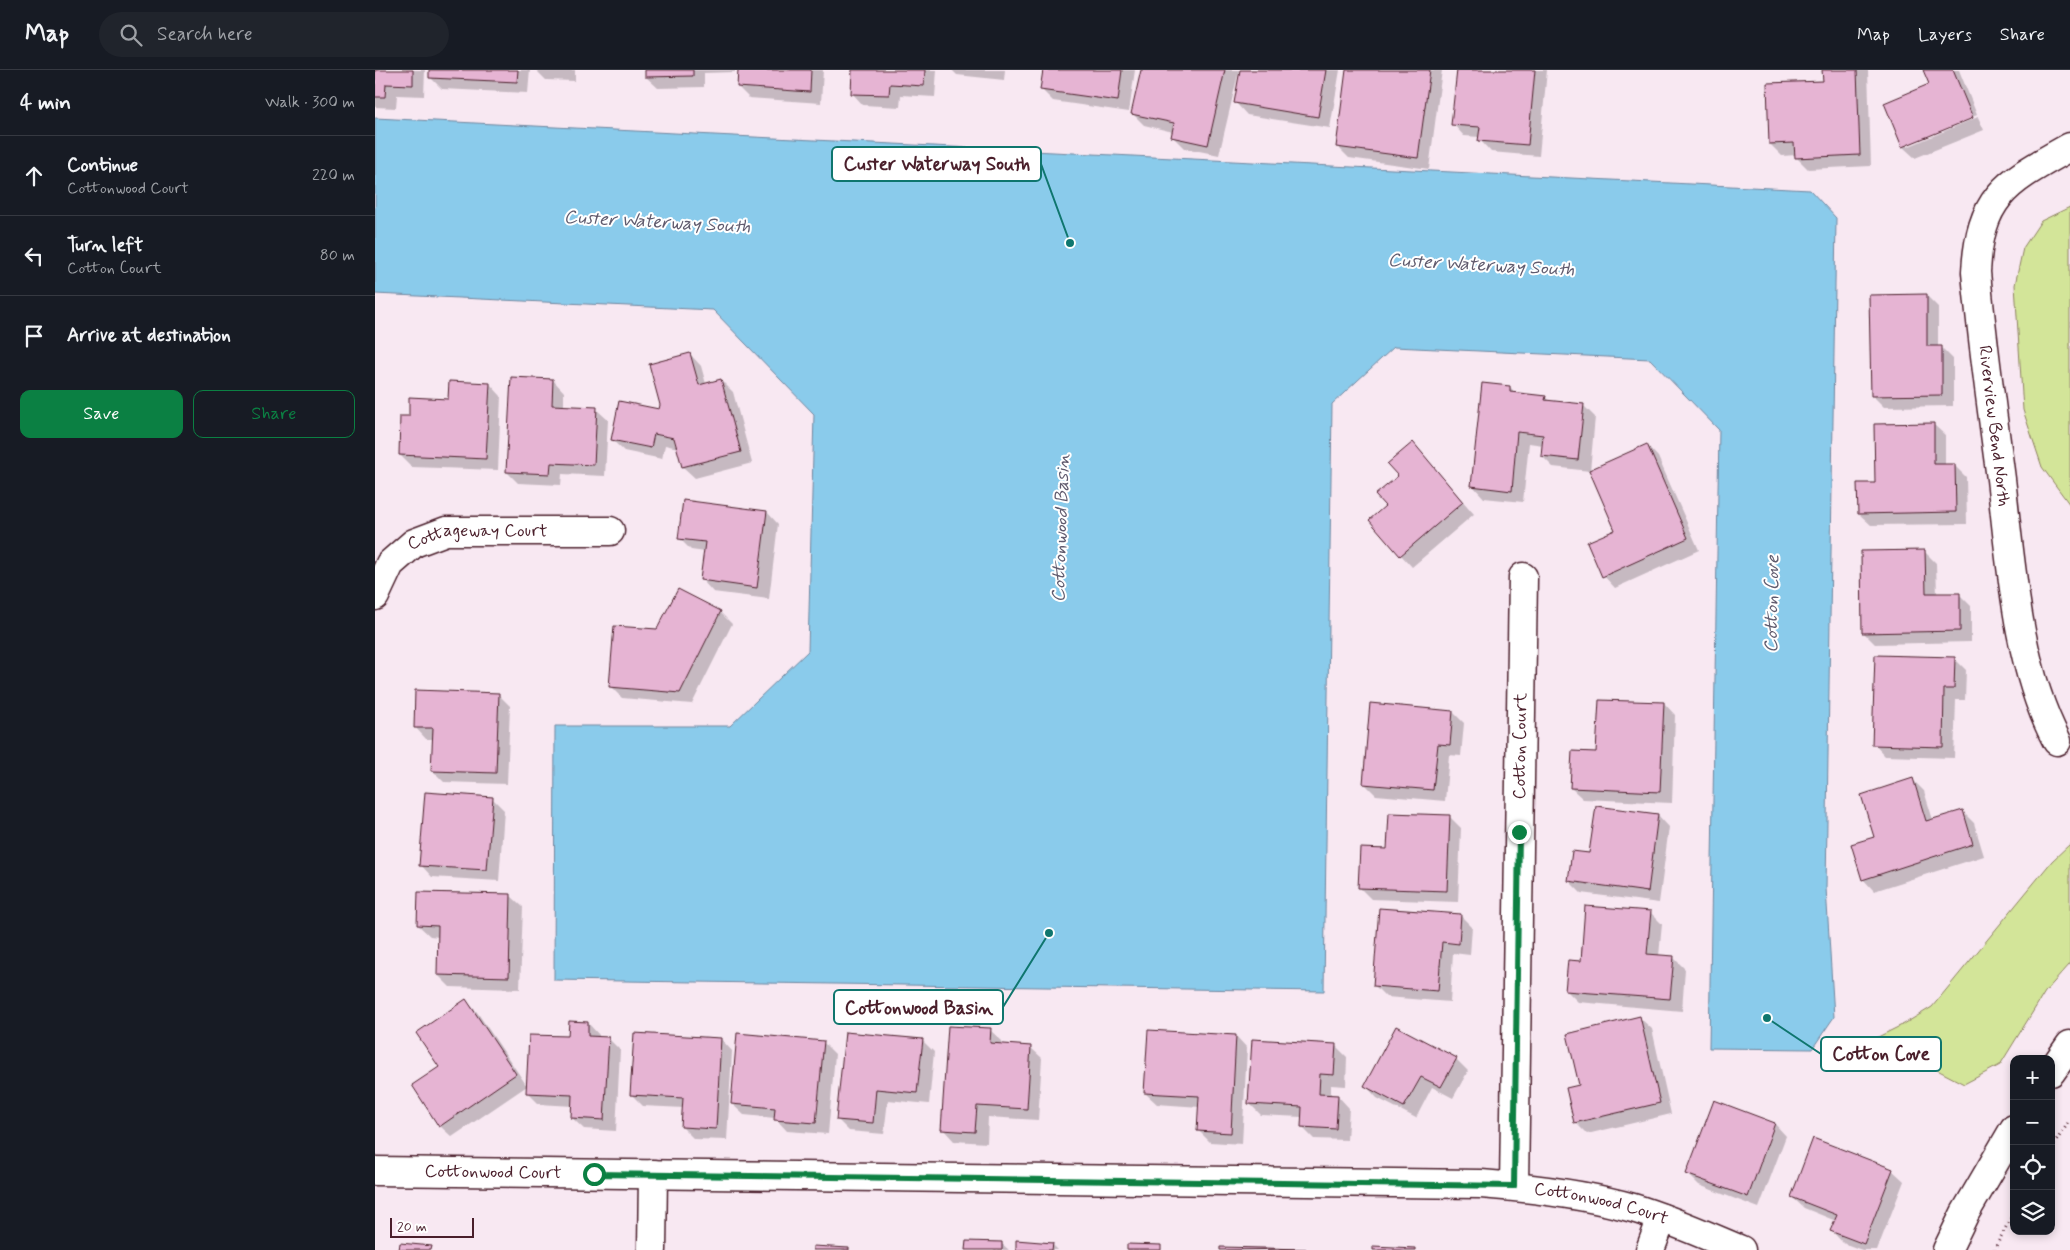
<!DOCTYPE html>
<meta charset="utf-8">
<style>
body{margin:0;font-family:Mynerve,sans-serif;background:#20242c;color:#f1f3f6}
.controls{position:absolute;right:15px;bottom:15px;display:grid;overflow:hidden;border-radius:10px;box-shadow:0 2px 8px #0003}
.controls button{width:45px;height:45px;display:grid;place-items:center;padding:0;border:0;border-bottom:1px solid #363941;background:#171b24;color:#f1f3f6;font:25px sans-serif}
.scale{position:absolute;left:15px;bottom:12px;width:84px;box-sizing:border-box;padding-left:5px;border:2px solid #4a1f2b;border-top:0;font-size:14px;line-height:18px;white-space:nowrap;color:#4a1f2b;-webkit-text-stroke:4px #fff;paint-order:stroke}
.stop{position:absolute;width:15px;height:15px;margin:-11px;border:4px solid #0b8043;border-radius:50%;background:#fff}
.stop.end{background:#0b8043;border-color:#fff;box-shadow:0 1px 5px #0008}
.list{margin:0;padding:0;list-style:none}
h2{display:flex;justify-content:space-between;align-items:center;height:65px;margin:0;padding:0 20px;font-size:21px}
h2 small{font-size:16px;font-weight:400;color:#9ea1a6}
.list li{display:grid;grid-template-columns:32px 1fr auto;gap:15px;align-items:center;box-sizing:border-box;height:80px;padding:0 20px;border-top:1px solid #363941}
.list b{display:block;font-size:19px;white-space:nowrap}
.list p{margin:0;font-size:16px;white-space:nowrap;color:#9ea1a6}
.list em{font-size:16px;font-style:normal;color:#9ea1a6}
.actions{display:flex;gap:10px;padding:15px 20px}
.actions a{flex:1;padding:11px 0;border:1px solid #0b8043;border-radius:10px;text-align:center;font-size:18px;color:#0b8043}
.actions .main{background:#0b8043;color:#fff}
.icon{flex:none;width:28px;height:28px;fill:none;stroke:currentColor;stroke-width:2;stroke-linecap:round;stroke-linejoin:round}
.map{position:relative;flex:none;width:1695px;height:1180px;overflow:hidden}
header{display:flex;align-items:center;gap:30px;box-sizing:border-box;height:70px;padding:0 25px;background:#171b24;border-bottom:1px solid #363941}
header strong{font-size:24px}
nav{display:flex;gap:28px;margin-inline-start:auto;font-size:18px}
.search{width:350px;height:45px;background:#20242c;display:flex;align-items:center;gap:12px;box-sizing:border-box;padding:0 18px;border-radius:28px;color:#9ea1a6;font-size:19px}
main{display:flex}
aside{flex:1;background:#171b24}
.map>svg:first-child{display:block}
</style>
<header>
<strong>Map</strong>
<div class="search"><svg class="icon" aria-label="search" viewBox="0 0 24 24"><circle cx="10" cy="10" r="6"/><path d="M15 15l6 6"/></svg>Search here</div>
<nav><a>Map</a><a>Layers</a><a>Share</a></nav>
</header>
<main>
<aside>
<h2>4 min<small>Walk · 300 m</small></h2>
<ul class="list">
<li><svg class="icon" aria-label="ahead" viewBox="0 0 24 24"><path d="M12 20V5M6 11l6-6 6 6"/></svg><div><b>Continue</b><p>Cottonwood Court</p></div><em>220 m</em></li>
<li><svg class="icon" aria-label="left" viewBox="0 0 24 24"><path d="M17 20v-9H6M10 6l-5 5 5 5"/></svg><div><b>Turn left</b><p>Cotton Court</p></div><em>80 m</em></li>
<li><svg class="icon" aria-label="arrive" viewBox="0 0 24 24"><path d="M6 21V4h12l-3 4 3 4H6"/></svg><div><b>Arrive at destination</b></div></li>
</ul>
<div class="actions"><a class="main">Save</a><a>Share</a></div>
</aside>
<div class="map">
<svg width="1695" height="1180" viewBox="0 0 1695 1180">
<rect width="100%" height="100%" fill="#f8e8f2"/>
<filter id="ink" filterUnits="userSpaceOnUse"><feTurbulence type="fractalNoise" baseFrequency=".02" numOctaves="2"/><feDisplacementMap in="SourceGraphic" scale="10" xChannelSelector="R" yChannelSelector="G"/><feConvolveMatrix kernelMatrix="1 2 1 2 8 2 1 2 1" color-interpolation-filters="sRGB"/></filter>
<g filter="url(#ink)">
<path fill="#d3e599" stroke="#8e8262" d="M1695 137V435L1667 397 1648 340 1640 215 1648 178 1666 151Z
M1695 774V894L1670 922 1625 995 1589 1014 1501 968 1529 954 1557 937 1677 791Z"/>
<path fill="#8acbeb" stroke="#70869e" d="M0 48 1435 120 1461 148 1451 818 1459 947 1437 979 1334 978 1344 360 1275 289 1019 277 957 334 949 921 179 910 180 656H355L433 581 439 344 338 240 0 224Z"/>
<path fill="#0003" d="M0 0H50L49 26 22 25 21 38 0 37Z
M55 0H155L153 23 67 19 55 7Z
M161 0H200V11L171 10Z
M271 0H360V2L329 3V17L283 18 271 7Z
M364 0H448L446 33 374 28 363 17Z
M478 0H562L560 27 526 25 525 37 488 35 477 23Z
M577 0H630L629 10 582 5Z
M668 0H760L754 42 678 31 666 19Z
M767 0H864L844 85 809 78 797 66 798 62 769 55 758 44Z
M866 0H965L955 58 872 45 861 33Z
M972 0H1067L1054 99 974 88 962 76Z
M1083 0H1172L1164 86 1116 82 1105 70V67L1089 66 1078 54Z
M1448 0H1493L1496 96 1433 99 1421 87V85L1407 86 1395 74 1449 13Z
M1549 0H1584L1602 45 1532 74V77L1603 47 1609 60 1540 88 1528 77 1510 34 1556 15Z
M1551 225 1563 237V277H1566L1578 289V336L1509 337 1497 325Z
M315 284 326 296 331 314 346 310 358 322 377 393 320 408 308 397 303 378 290 375 287 389 249 381 237 370 285 340Z
M178 310 189 322V337L221 339 233 350 230 406 187 404 186 415 143 413 132 402Z
M115 314 126 326 123 400 37 397 25 385 35 347Z
M1135 317 1142 324 1170 327 1175 332 1208 335 1220 347 1215 401 1178 397 1167 386 1168 375 1154 373 1148 432 1109 428 1098 416Z
M1558 354 1570 365V395H1579L1591 407 1592 454 1496 455 1484 444 1501 414Z
M1038 374 1099 444 1037 497 1026 485 1012 436Z
M1272 375 1283 387 1324 480 1240 518 1229 506 1241 460Z
M392 442 403 454 394 529 338 522 327 510 330 482 316 480 304 468Z
M1549 481 1561 493 1562 525 1584 524 1596 536V572L1500 574 1488 562Z
M345 542 357 554 317 634 247 628 236 617 283 561Z
M1579 588 1591 600 1590 630H1581L1579 688 1510 686 1499 674Z
M123 624 135 636 132 714 69 712 58 701 59 669H51L40 657Z
M1289 633 1300 645 1297 733 1208 729 1196 718 1222 683Z
M1078 642 1089 653 1086 686 1074 685 1070 731 1001 725 989 713Z
M1538 710 1549 721 1558 750 1587 741 1599 753 1609 786 1499 821 1488 809 1500 768Z
M117 728 129 740 124 811 57 807 46 795Z
M1283 745 1294 757 1284 833 1206 823 1194 811 1215 785Z
M1074 746 1086 758 1083 832 996 829 984 817 1014 780Z
M136 826 148 837 145 919 75 917 63 905 64 867 55 866 43 855Z
M1275 842 1287 854 1284 886 1298 887 1310 899 1307 941 1203 932 1192 921 1207 892Z
M1085 845 1097 857 1095 885 1078 883 1075 932 1011 927 1000 916Z
M91 931 102 942 152 1016 77 1067 65 1056Z
M1265 948 1277 959 1296 1044 1212 1064 1200 1052 1205 1016Z
M213 953 224 965V968H233L245 980 241 1061 209 1059 197 1048 198 1036 164 1034 152 1022 194 967Z
M1021 958 1081 989 1093 1001 1078 1028 1057 1017 1041 1048 1002 1028 991 1016Z
M615 960 627 971 626 975 655 977 667 988 663 1050 613 1047 612 1073 579 1071 568 1059Z
M861 966 872 978 867 1074 835 1072 823 1060 825 1037 782 1034 770 1023Z
M346 969 357 981 352 1070 319 1069 307 1057 309 1038 268 1036 256 1024Z
M547 970 559 982 554 1034 513 1030 509 1064 474 1061 463 1050Z
M448 972 460 984 453 1064 412 1061 400 1048 369 1045 357 1034Z
M961 976 972 987 971 1016 956 1015V1026H963L974 1038 972 1070 939 1069 927 1057V1047L886 1045 874 1033Z
M1340 1032 1400 1054 1411 1066 1384 1138 1324 1115 1313 1104Z
M1517 1100 1529 1111 1502 1180H1487L1468 1173 1457 1161 1461 1151 1429 1138 1417 1127Z
M626 1173 634 1180H592Z
M677 1174 683 1180H642Z
M847 1178 909 1180H847Z"/>
<path fill="#e6b4d3" stroke="#4a1f2b" d="M0 0H38V15L11 14 10 27H0Z
M54 0H143L142 12 54 8Z
M270 0H318V6L270 7Z
M363 0H436L435 22 362 17Z
M477 0H550L549 16 515 14 514 25 476 24Z
M668 0H747L743 31 665 20Z
M766 0H850L833 75 796 67 799 53 756 44Z
M865 0H951L943 47 859 33Z
M971 0H1055L1043 88 961 77Z
M1082 0H1160L1153 75 1103 71 1105 57 1076 55Z
M1447 0H1482L1485 85 1420 88 1419 73 1394 74 1392 13 1448 11Z
M1548 0H1578L1598 48 1527 77 1509 33 1554 14Z
M1552 224V276H1567V325L1496 326 1494 225Z
M315 283 324 315 346 309 366 382 307 397 299 368 279 364 276 378 236 370 244 331 284 339 285 335 274 294Z
M136 307 178 309 177 335 222 337 219 395 176 393 175 404 131 402Z
M74 311 115 313 111 389 24 385 25 346H34V327L73 329Z
M1107 313 1135 316V322L1171 326 1170 330 1209 334 1203 390 1166 386 1168 365 1142 362 1137 421 1096 416Z
M1559 353V394H1580L1581 442 1483 444 1482 413H1500L1499 354Z
M1038 372 1088 432 1025 486 994 450 1010 436 1000 425 1023 406 1012 394Z
M1272 374 1313 468 1227 507 1212 472 1240 460 1214 400Z
M308 430 392 441 382 518 325 510 330 472 303 469Z
M1550 480 1551 523H1585V561L1487 563 1486 481Z
M303 519 346 541 305 623 234 617 239 556 282 559Z
M1500 585 1580 587 1579 619H1569L1568 677 1497 675Z
M40 620 124 623 121 703 56 701 58 658H39Z
M1224 630 1289 632 1285 722 1195 718 1197 681 1221 682Z
M995 633 1078 641 1075 675 1063 674 1058 720 988 714Z
M1538 708 1551 751 1588 740 1598 774 1487 810 1476 774 1499 767 1486 725Z
M50 722 118 727 112 800 44 796Z
M1221 736 1283 744 1273 822 1193 811 1197 781 1214 783Z
M1014 743 1075 745 1072 821 983 818 985 778 1012 779Z
M43 822 136 824 134 907 62 905 63 856 42 855Z
M1210 836 1276 841 1272 884 1299 886 1295 929 1190 921 1193 890 1206 891Z
M1004 838 1086 844 1084 874 1067 872 1063 921 998 916Z
M91 929 141 1004 64 1057 37 1015 64 997 41 963Z
M1265 946 1285 1033 1199 1053 1191 1018 1204 1015 1192 964Z
M194 951 213 952V966L234 967 229 1050 196 1048 197 1025 151 1023 154 965 193 966Z
M573 956 616 958 615 973 656 976 652 1039 602 1036 600 1062 566 1060Z
M1021 956 1082 988 1066 1017 1046 1007 1029 1037 989 1016Z
M773 960 861 965 856 1063 822 1061 824 1026 769 1023Z
M470 962 548 969 542 1023 501 1019 498 1053 461 1050Z
M259 963 346 968 341 1059 306 1057 308 1028 255 1025Z
M362 963 449 971 441 1053 399 1050 400 1038 356 1034Z
M877 969 961 974 959 1005 945 1004 944 1024 963 1025 961 1059 926 1057 927 1037 873 1034Z
M1339 1030 1400 1053 1373 1127 1311 1104Z
M1438 1068 1518 1099 1489 1174 1455 1161 1462 1145 1416 1127Z
M641 1170 678 1173 677 1180H641Z
M591 1171 627 1172V1180H590Z
M25 1173 57 1176 56 1180H24Z
M752 1174 786 1175V1180H752Z
M438 1176 474 1178V1180H438Z
M998 1176 1040 1178V1180H998Z
M845 1177 931 1179 845 1180Z"/>
<g fill="none" stroke-linecap="round" stroke-linejoin="round">
<g stroke="#4a1f2b" stroke-width="31">
<g id="minor">
<path id="s1" d="M0 526 15 494 39 473 71 461H235"/>
<path d="M1682 671C1642 596 1636 494 1626 409 1617 340 1607 271 1601 202 1605 124 1633 112 1695 77"/>
<path id="s2" d="M0 1101 1106 1114C1158 1118 1208 1124 1258 1138 1295 1149 1330 1165 1366 1180"/>
<path id="s3" d="M1139 1116 1148 507"/>
<path d="M277 1180 278 1104"/>
<path d="M1275 1180 1287 1148"/>
</g>
</g>
<g stroke="#4a1f2b" stroke-width="31">
<path id="tertiary" d="M1676 1002 1695 975
M1572 1180 1590 1143 1639 1059"/>
</g>
<path stroke="#4a1f2b" stroke-width="3" stroke-dasharray="1 4" stroke-linecap="butt" d="M1676 1079 1695 1050
M1619 1180 1639 1142"/>
<use href="#minor" stroke="#fff" stroke-width="28"/>
<use href="#tertiary" stroke="#fff" stroke-width="28"/>
</g>
</g>
<g fill="none" stroke-linecap="round" stroke-linejoin="round" filter="url(#ink)">
<path stroke="#0b8043" stroke-width="6" d="M219 1104 1139 1116 1144 762"/>
</g>
<g text-anchor="middle" dominant-baseline="central" stroke-width="4" stroke-linejoin="round" paint-order="stroke">
<g font-size="18" fill="#4a1f2b" stroke="#fff">
<text transform="translate(1619 356) rotate(83)">Riverview Bend North</text>
<text stroke="none"><textPath href="#s1" startOffset="132">Cottageway Court</textPath></text>
<text stroke="none"><textPath href="#s3" startOffset="440">Cotton Court</textPath></text>
<text stroke="none"><textPath href="#s2" startOffset="118">Cottonwood Court</textPath></text>
<text stroke="none"><textPath href="#s2" startOffset="1228">Cottonwood Court</textPath></text>
</g>
<g font-size="19" font-style="italic" fill="#605b6e" stroke="#fff">
<text transform="translate(282 152) rotate(3)">Custer Waterway South</text>
<text transform="translate(1106 195) rotate(3)">Custer Waterway South</text>
<text transform="translate(686 458) rotate(-88)">Cottonwood Basin</text>
<text transform="translate(1397 534) rotate(-89)">Cotton Cove</text>
</g>
</g>
<path fill="none" stroke="#0f766e" stroke-width="2" d="M695 173L666 94M674 863L628 937M1392 948L1446 984"/>
<g fill="#0f766e" stroke="#fff" stroke-width="2">
<circle cx="695" cy="173" r="5"/>
<circle cx="674" cy="863" r="5"/>
<circle cx="1392" cy="948" r="5"/>
</g>
<g fill="#fff" stroke="#0f766e" stroke-width="2">
<rect x="457" y="77" width="209" height="34" rx="5"/>
<rect x="459" y="920" width="169" height="34" rx="5"/>
<rect x="1446" y="967" width="120" height="34" rx="5"/>
</g>
<g font-size="19" text-anchor="middle" font-weight="bold" fill="#4a1f2b">
<text x="562" y="100">Custer Waterway South</text>
<text x="544" y="944">Cottonwood Basin</text>
<text x="1506" y="990">Cotton Cove</text>
</g>
</svg>
<div class="controls">
<button>+</button>
<button>−</button>
<button><svg class="icon" aria-label="locate" viewBox="0 0 24 24"><circle cx="12" cy="12" r="6"/><path d="M12 2v4M12 18v4M2 12h4M18 12h4"/></svg></button>
<button><svg class="icon" aria-label="layers" viewBox="0 0 24 24"><path d="M12 4l9 5-9 5-9-5zM3 14l9 5 9-5"/></svg></button>
</div>
<div class="scale">20 m</div>
<div class="stop" style="left:219px;top:1104px"></div>
<div class="stop end" style="left:1144px;top:762px"></div>
</div>
</main>
